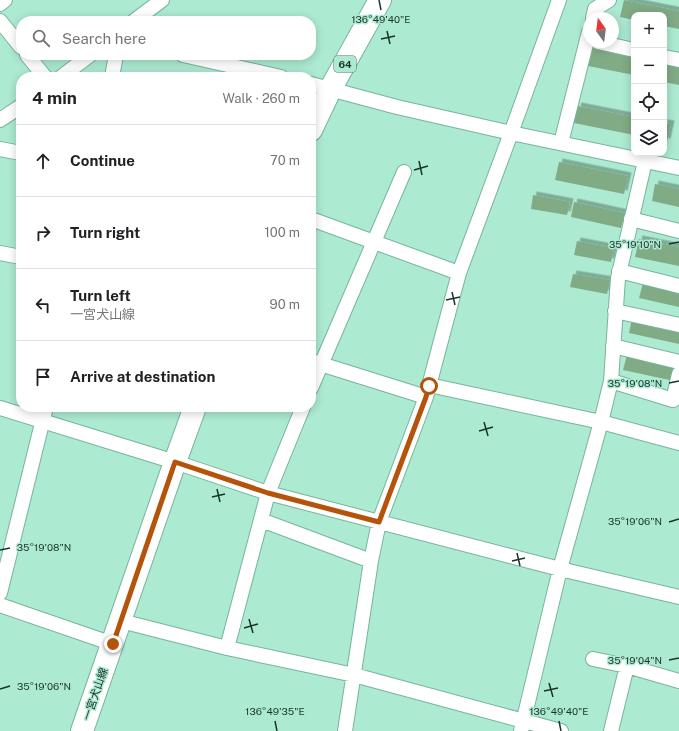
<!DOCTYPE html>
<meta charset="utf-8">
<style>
body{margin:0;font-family:"Public Sans","Noto Sans JP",sans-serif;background:#f6f6f6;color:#202124}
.controls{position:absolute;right:12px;top:12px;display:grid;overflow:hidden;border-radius:8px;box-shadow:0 2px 10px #0003}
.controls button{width:36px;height:36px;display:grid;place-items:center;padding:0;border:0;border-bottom:1px solid #e0e0e0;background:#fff;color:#202124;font:20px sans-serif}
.compass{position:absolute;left:583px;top:12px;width:36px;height:36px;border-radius:50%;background:#fff;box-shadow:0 2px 10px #0003;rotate:346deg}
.stop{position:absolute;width:12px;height:12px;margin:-9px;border:3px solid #b45309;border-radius:50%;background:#fff}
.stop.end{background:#b45309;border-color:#fff;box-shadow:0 1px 4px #0008}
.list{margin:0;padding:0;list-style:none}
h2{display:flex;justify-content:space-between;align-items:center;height:52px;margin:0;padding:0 16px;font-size:17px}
h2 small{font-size:13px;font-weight:400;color:#757577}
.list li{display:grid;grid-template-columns:26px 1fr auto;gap:12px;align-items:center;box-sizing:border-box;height:72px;padding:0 16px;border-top:1px solid #e0e0e0}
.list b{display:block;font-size:15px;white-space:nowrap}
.list p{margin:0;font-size:13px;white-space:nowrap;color:#757577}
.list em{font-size:13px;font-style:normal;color:#757577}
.icon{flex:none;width:22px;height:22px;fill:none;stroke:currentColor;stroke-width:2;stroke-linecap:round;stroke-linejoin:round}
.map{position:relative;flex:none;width:679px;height:731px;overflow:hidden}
.search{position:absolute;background:#fff;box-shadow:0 2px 10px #0003;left:16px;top:16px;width:300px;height:44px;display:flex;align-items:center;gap:10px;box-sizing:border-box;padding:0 14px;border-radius:16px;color:#757577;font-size:15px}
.panel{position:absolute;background:#fff;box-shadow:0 2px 10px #0003;left:16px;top:72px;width:300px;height:340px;border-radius:16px}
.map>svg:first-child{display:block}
</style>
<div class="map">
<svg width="679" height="731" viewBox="0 0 679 731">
<defs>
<filter id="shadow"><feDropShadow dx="3.5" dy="-3.5" stdDeviation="0" flood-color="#0004"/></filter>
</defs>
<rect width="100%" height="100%" fill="#acead1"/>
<path fill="#80ab85" filter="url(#shadow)" d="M624 0 679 11V29L664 26V15H634V20L620 17Z
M592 48 634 57V75L588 66Z
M664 63 679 66V85L664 82Z
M578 106 634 117V135L574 123Z
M664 123 671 124 667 142 664 141Z
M559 162 628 176 624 194 555 180Z
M655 184 679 189V207L652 201Z
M533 195 570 202 567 215 531 209Z
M574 202 625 213 621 228 571 217Z
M639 239 679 247V266L635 257Z
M577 241 614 248 611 262 574 255Z
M573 274 610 280 607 294 570 287Z
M643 283 679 291V307L639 298Z
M632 318 679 328V344L629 333Z
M627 355 677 366 674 381 623 370Z"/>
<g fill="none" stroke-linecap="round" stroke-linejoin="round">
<g stroke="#78b49c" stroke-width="16">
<path id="street" d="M0 4 5 0
M593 18 595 9 609 0
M0 21 21 47
M134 21 162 0
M598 42 634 50
M27 55 45 77
M183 55 281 77
M664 57 679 60
M61 77 90 55
M112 77 116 55
M311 84 397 107 511 133 679 168
M0 120 21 106
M561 143 589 32
M0 149 21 153
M311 219 459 273
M631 219 679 231
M0 253 21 257
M619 271 679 286
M615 311 679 325
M613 346 679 362
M311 361 426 397
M611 381 673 400 679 374
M429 385 601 422 679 443
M311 388 404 172
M0 408 175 462 268 493 560 569 679 597
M261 520 371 561
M0 593 46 407
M0 605 113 644
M121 621 227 648 354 675 561 731
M227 648 268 493 303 407
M593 659 627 666 679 681
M345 731 371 561 379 522 426 397 459 273 511 133 559 0
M521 731 560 569 601 422 611 381 618 278 645 161
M611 731 627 666"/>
</g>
<g stroke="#78b49c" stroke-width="24">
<path id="primary" d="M311 130 331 88 380 0
M82 731 175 462 195 407"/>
</g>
<use href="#street" stroke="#fff" stroke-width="14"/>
<use href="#primary" stroke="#fff" stroke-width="22"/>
</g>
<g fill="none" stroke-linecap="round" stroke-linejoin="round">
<path stroke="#b45309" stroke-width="5" d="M113 644 175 462 268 493 379 522 426 397 429 386"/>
</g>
<path fill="none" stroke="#1b342b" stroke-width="1.5" d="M379 0 381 10M387 31 390 44M381 39 395 36M419 161 422 175M414 170 428 166M669 244 679 242M452 292 455 305M446 300 460 297M669 383 679 381M484 422 488 436M479 431 493 427M217 489 220 502M212 497 225 494M669 522 679 519M0 550 10 548M517 553 520 566M512 561 525 558M249 619 253 633M244 628 258 624M669 660 679 658M549 683 553 697M0 689 10 686M544 691 558 688M275 721 277 731M559 721 561 731"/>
<g text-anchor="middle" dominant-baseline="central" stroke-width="3" stroke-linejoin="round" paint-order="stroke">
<rect fill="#acead1" stroke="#466b5d" stroke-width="1" x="334" y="56" width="22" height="16" rx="3"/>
<g font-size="10" font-weight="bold" fill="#1b342b">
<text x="345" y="64">64</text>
</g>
<g font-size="11" fill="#1b342b" stroke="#acead1">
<text transform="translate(95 694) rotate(-71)">一宮犬山線</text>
</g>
</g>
<g font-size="10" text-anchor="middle" fill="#1b342b" stroke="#acead1" stroke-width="3" stroke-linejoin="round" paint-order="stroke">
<text x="381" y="23">136°49'40"E</text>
<text x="635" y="248">35°19'10"N</text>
<text x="635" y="387">35°19'08"N</text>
<text x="635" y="525">35°19'06"N</text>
<text x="44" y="551">35°19'08"N</text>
<text x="635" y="664">35°19'04"N</text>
<text x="44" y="690">35°19'06"N</text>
<text x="275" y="715">136°49'35"E</text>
<text x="559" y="715">136°49'40"E</text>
</g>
</svg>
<div class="controls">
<button>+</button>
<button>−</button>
<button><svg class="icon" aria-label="locate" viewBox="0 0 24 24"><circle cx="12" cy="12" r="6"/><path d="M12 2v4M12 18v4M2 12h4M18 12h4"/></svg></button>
<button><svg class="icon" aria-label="layers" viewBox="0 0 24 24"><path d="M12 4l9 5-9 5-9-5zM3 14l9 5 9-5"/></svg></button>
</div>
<svg class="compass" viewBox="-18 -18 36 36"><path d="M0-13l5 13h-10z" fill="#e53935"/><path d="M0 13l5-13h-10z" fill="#757577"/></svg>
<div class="stop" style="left:429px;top:386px"></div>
<div class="stop end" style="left:113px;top:644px"></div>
<div class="search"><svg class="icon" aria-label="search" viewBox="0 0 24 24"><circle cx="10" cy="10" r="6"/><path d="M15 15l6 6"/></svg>Search here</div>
<section class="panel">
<h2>4 min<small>Walk · 260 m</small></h2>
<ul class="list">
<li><svg class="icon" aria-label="ahead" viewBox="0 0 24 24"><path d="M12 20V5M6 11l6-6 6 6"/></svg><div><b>Continue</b></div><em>70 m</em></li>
<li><svg class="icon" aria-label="right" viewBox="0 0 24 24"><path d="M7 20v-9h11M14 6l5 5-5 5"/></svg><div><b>Turn right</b></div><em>100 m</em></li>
<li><svg class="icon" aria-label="left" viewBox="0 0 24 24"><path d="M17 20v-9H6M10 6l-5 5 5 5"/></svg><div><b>Turn left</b><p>一宮犬山線</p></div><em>90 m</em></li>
<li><svg class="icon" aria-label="arrive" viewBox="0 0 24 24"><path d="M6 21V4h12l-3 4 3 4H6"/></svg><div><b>Arrive at destination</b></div></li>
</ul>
</section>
</div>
